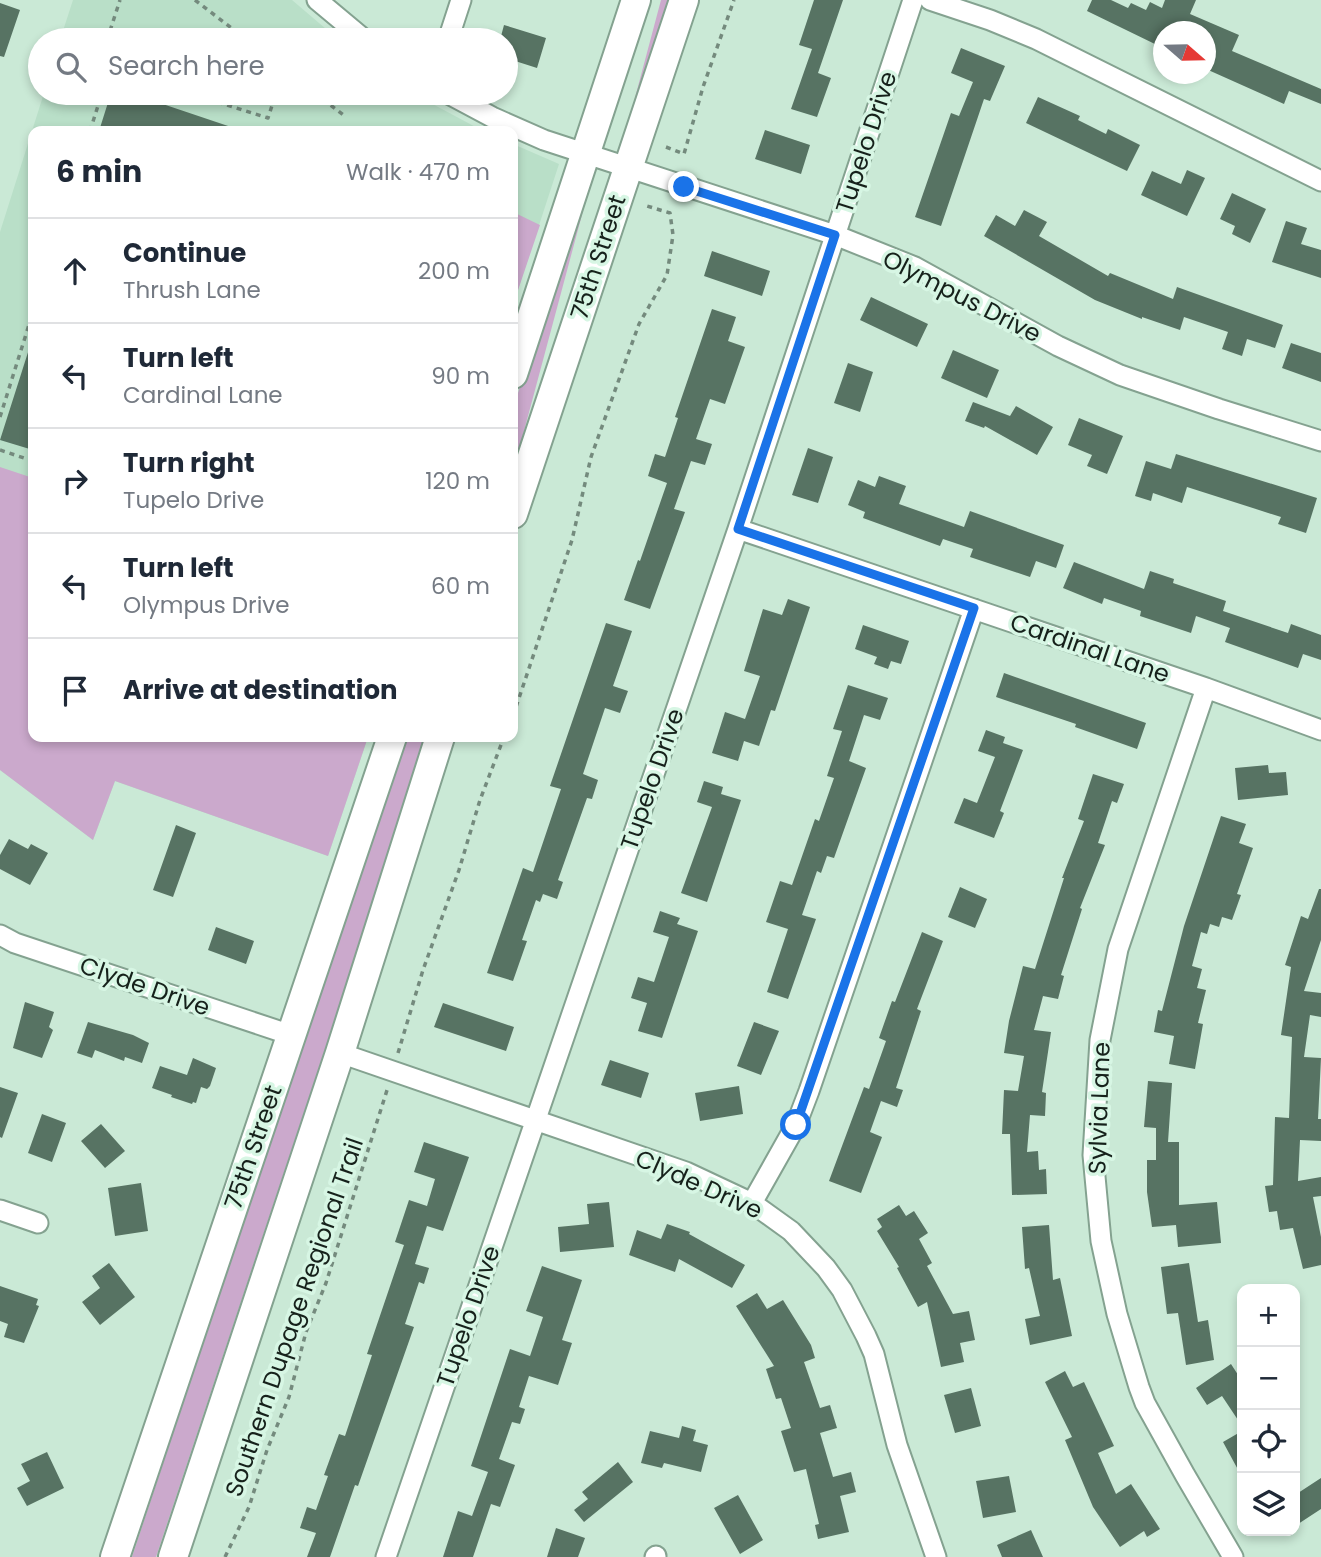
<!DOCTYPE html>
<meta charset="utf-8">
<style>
body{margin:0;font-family:Poppins,sans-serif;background:#f2f2f3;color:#1f2937}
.controls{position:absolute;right:21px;bottom:21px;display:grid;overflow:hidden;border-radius:14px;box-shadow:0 4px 10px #0003}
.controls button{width:63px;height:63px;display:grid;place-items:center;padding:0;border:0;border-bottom:2px solid #e0e1e3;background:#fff;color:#1f2937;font:35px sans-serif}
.compass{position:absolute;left:1153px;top:21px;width:63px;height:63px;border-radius:50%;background:#fff;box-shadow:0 4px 10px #0003;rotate:110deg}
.stop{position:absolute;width:21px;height:21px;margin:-16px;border:5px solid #1a73e8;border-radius:50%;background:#fff}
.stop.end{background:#1a73e8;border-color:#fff;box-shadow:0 2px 7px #0008}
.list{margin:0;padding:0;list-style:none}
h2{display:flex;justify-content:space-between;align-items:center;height:91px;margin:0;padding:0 28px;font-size:30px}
h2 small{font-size:23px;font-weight:400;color:#747a83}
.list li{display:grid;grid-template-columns:46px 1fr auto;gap:21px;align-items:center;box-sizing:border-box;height:105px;padding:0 28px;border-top:2px solid #e0e1e3}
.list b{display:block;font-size:26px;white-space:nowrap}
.list p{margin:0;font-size:23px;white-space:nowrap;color:#747a83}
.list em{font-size:23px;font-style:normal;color:#747a83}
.icon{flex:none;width:38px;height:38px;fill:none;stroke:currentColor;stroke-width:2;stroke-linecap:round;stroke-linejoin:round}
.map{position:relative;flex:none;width:1321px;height:1557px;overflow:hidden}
.search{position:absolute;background:#fff;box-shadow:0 4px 10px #0003;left:28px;top:28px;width:490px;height:77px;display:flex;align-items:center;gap:18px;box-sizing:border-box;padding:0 24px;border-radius:38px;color:#747a83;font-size:26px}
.panel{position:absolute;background:#fff;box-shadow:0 4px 10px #0003;left:28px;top:126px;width:490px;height:616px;border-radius:14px}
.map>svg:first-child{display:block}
</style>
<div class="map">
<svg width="1321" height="1557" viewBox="0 0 1321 1557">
<rect width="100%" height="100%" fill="#cae9d6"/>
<path fill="#b9dfc8" d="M73 0H292L339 40H60Z
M44 93H412L483 131H33V737H368L328 856 115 781 93 840 0 770V232Z
M513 144 559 164 513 305Z"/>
<path fill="#cba9cc" d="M661 0H673L633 112 632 109Z
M581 204 584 206 583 211 513 472V408Z
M513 212 540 225 513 305Z
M0 467 33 478V737H368L328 856 115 781 93 840 0 770Z
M403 737H429L156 1557H132Z"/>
<path fill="#577363" d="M814 0H843L818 73 831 78 817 117 791 109 812 49 799 45Z
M1092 0H1111L1128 8 1131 3 1146 10 1150 2 1162 8 1165 0H1196L1190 14 1239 35 1232 51 1321 89V104L1289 91 1284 104 1206 69 1213 52 1206 49V32H1164L1159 46 1087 11Z
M0 3 20 10 4 57 0 56Z
M504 25 546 38 537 68 512 60 514 52 506 50V40H500Z
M961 48 1005 66 990 101 984 99 941 226 915 217 951 113 959 116 973 82 951 73Z
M111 93H130L237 129 236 131H99Z
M1038 97 1080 116 1078 120 1106 134 1108 129 1140 145 1127 171 1026 123Z
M765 130 810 145 801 174 755 159Z
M1187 170 1205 178 1187 216 1141 195 1152 171 1181 184Z
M1232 193 1266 209 1250 243 1232 234 1235 226 1220 219Z
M1024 210 1047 222 1039 236 1108 276 1110 273 1173 299 1177 287 1283 325 1275 348 1247 339 1242 356 1222 349 1228 332 1184 317 1180 330 1142 317V319L1095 300 984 236 996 215 1015 226Z
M1286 221 1307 228 1301 244 1321 250V278L1272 262Z
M712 251 770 271 762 296 704 276Z
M871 297 928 324 917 347 860 320Z
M712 309 736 317 728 341 745 347 725 404 710 399 696 439 712 444 705 465 691 461 674 509 685 512 650 609 624 600 638 560 640 561 667 483 648 476 655 454 665 457 678 418 675 417Z
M1291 343 1321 353V382L1282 368Z
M30 346 33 347V450L0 440Z
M953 350 999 370 987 398 941 378Z
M848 363 873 372 860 412 834 403Z
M973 402 1010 416 1016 406 1053 427 1037 455 985 426 984 428 965 421Z
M1079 418 1123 436 1107 474 1087 466 1092 455 1068 445Z
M808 448 833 457 818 503 792 495Z
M1176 454 1317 498 1306 533 1278 524 1281 517 1187 487 1182 503 1153 493 1151 501 1135 496 1146 461 1171 469Z
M879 476 906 486 899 504 964 527 970 511 1064 545 1056 568 1036 561 1030 577 970 557 973 549 943 539 940 546 863 518 865 512 848 505 858 480 875 487Z
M1074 562 1144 589 1150 571 1174 579 1173 583 1226 601 1223 611 1288 633 1291 624 1321 635V660L1303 654 1298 668 1225 642 1230 628 1196 616 1191 633 1140 616 1141 611 1104 598 1102 604 1063 588Z
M788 599 810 607 775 711 771 710 759 746 744 741 738 761 712 753 725 712 745 719 760 676 744 671 763 609 782 615Z
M606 623 632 631 613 686 628 691 620 713 605 708 583 774 598 780 592 799 587 798 558 880 563 882 557 899 543 894 540 902 536 900 522 940 527 941 513 981 487 973 523 868 533 872 561 789 550 786Z
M863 625 909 641 901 664 891 661 888 669 874 664 877 657 855 649Z
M1004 673 1146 723 1137 749 1075 727 1076 724 996 697Z
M848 685 888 698 880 720 864 715 849 761 866 768 834 858 827 856 821 873 817 871 802 915 816 919 788 999 767 992 788 929 766 922 780 881 792 885 815 819 819 821 834 778 827 776 842 731 833 729Z
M986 730 1005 737 1003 743 1023 750 1000 811 1004 813 994 838 954 823 964 798 977 803 995 757 978 751Z
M1268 765 1269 773 1286 772 1288 795 1238 800 1235 768Z
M1093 774 1124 784 1117 803 1112 801 1098 843 1105 845 1080 908 1082 909 1061 975 1064 976 1058 999 1043 996 1034 1030 1051 1032 1042 1092 1046 1093 1045 1116 1030 1115 1027 1152 1038 1151 1039 1170 1046 1169 1047 1194 1012 1195 1010 1134H1002L1004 1090 1018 1091 1024 1056 1004 1053 1009 1021 1023 966 1035 969 1064 878H1062L1084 821 1078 819Z
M704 781 723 787 721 794 741 800 707 902 681 893 712 807 697 802Z
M1221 816 1246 824 1239 843 1253 848 1237 894 1241 895 1232 920 1222 917 1219 927 1210 924 1207 934 1201 932 1192 966 1202 969 1197 988 1206 990 1198 1023 1203 1024 1195 1069 1169 1064 1174 1036 1154 1032 1158 1010 1162 1011 1184 926Z
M176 825 196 833 173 897 153 890Z
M9 839 28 849 31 844 48 853 30 885 0 869V855Z
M960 887 987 899 975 928 948 917Z
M1319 889H1321V940L1304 991 1321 993V1017L1310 1015 1304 1057 1321 1058 1318 1119H1321V1141L1300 1140 1298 1181 1321 1177V1196L1313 1197 1321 1237V1265L1303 1269 1293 1228 1280 1230 1277 1211 1269 1212 1265 1186 1273 1185 1275 1117 1289 1118 1292 1037 1281 1035 1291 967 1285 965 1301 916 1308 919Z
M660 911 680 918 677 924 698 931 662 1038 638 1031 647 1003 631 998 638 977 654 982 669 937 653 932Z
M216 927 254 941 246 964 208 950Z
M922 932 943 941 917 1009 921 1011 896 1088 903 1090 897 1107 881 1101 870 1132 882 1137 861 1193 829 1181 864 1087 869 1089 886 1041 879 1038 892 1001 895 1002Z
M25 1002 54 1012 49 1027 53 1030 42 1058 13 1048Z
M443 1003 514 1027 506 1051 434 1027Z
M88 1022 133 1035 149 1043 142 1063 125 1057 124 1061 95 1050 92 1058 77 1053Z
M754 1022 779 1031 761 1075 737 1066Z
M193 1058 216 1068 210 1086 207 1089 201 1087 196 1103 193 1102 192 1104 171 1097 172 1095 152 1088 160 1066 187 1075Z
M610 1060 649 1073 641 1098 601 1085Z
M1148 1081 1172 1083 1168 1142H1179V1205L1217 1202 1221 1243 1178 1247 1176 1225 1152 1227 1147 1192V1160H1156V1128L1144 1127Z
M739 1086 743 1114 700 1121 695 1093Z
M0 1087 18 1093 2 1138 0 1137Z
M42 1114 66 1123 52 1162 28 1153Z
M101 1124 125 1151 105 1168 81 1141Z
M424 1142 469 1157 443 1231 427 1226 415 1264 429 1268 424 1284 419 1282 405 1324 414 1327 358 1486 355 1485 330 1557H307L316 1533 300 1528 307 1507 316 1510 328 1476 324 1475 339 1434 345 1436 372 1355 367 1354 404 1245 395 1242 409 1200 427 1206 435 1179 414 1172Z
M141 1183 148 1231 115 1236 108 1188Z
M609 1202 614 1247 560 1252 558 1227 589 1224 587 1204Z
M899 1205 906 1216 914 1211 928 1233 919 1239 932 1263 927 1266 953 1314 969 1311 975 1340 960 1343 964 1362 941 1367 927 1302 918 1307 897 1268 899 1267 877 1231 882 1227 877 1219Z
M667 1224 690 1232 689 1234 745 1265 732 1288 679 1259 675 1272 629 1255 637 1230 661 1239Z
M1049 1225 1053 1280 1060 1278 1072 1336 1030 1345 1025 1319 1040 1316 1029 1268 1025 1269 1022 1227Z
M109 1263 135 1297 100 1325 82 1302 100 1288 92 1276Z
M1189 1263 1198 1322 1208 1320 1214 1360 1186 1365 1178 1313 1167 1314 1161 1267Z
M542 1266 582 1280 562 1340 572 1343 558 1385 529 1376 519 1407 525 1409 520 1424 512 1422 499 1459 515 1465 500 1507 491 1504 473 1557H443L458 1511 472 1516 488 1472 471 1466 510 1349 530 1356 543 1317 526 1311Z
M0 1286 38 1299 36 1305 39 1306 24 1343 4 1337 8 1324 0 1321Z
M757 1293 767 1309 783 1300 811 1345 815 1358 804 1362 820 1408 830 1405 837 1428 820 1433 833 1477 851 1472 856 1492 840 1496 849 1532 818 1539 815 1525 819 1524 806 1469 794 1472 781 1431 791 1428 781 1398 776 1399 766 1369 774 1366 736 1306Z
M1231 1364 1242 1381V1426L1222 1396 1207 1405 1196 1388Z
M1065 1371 1073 1387 1084 1382 1114 1446 1098 1453 1116 1494 1131 1484 1160 1529 1147 1537 1144 1531 1120 1547 1093 1507 1065 1440 1072 1437 1045 1382Z
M971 1388 981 1426 955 1433 944 1395Z
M682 1426 696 1430 693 1441 708 1445 701 1472 664 1463 662 1468 641 1463 650 1431 679 1438Z
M1242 1431V1477L1223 1442Z
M47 1452 64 1488 27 1506 17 1488 30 1481 21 1464Z
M618 1462 633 1482 584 1522 574 1510 588 1499 582 1492Z
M1009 1476 1016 1512 983 1518 976 1481Z
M1321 1478V1509L1295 1526V1495Z
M738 1495 763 1540 740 1554 714 1508Z
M556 1528 585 1538 578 1557H547Z
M1031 1530 1043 1557H1002L997 1545Z"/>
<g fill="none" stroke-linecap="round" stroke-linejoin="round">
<g stroke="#84a290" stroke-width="23">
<path id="street" d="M317 0 365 40
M930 0 990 20 1036 39 1321 181
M448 40 461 0
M447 93 492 117 544 140 835 235 915 267 1058 346 1120 375 1219 409 1321 441
M738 529 1206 688 1321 730
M1206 688 1118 949 1100 1040 1093 1155 1101 1241 1117 1314 1139 1387 1145 1403 1185 1475 1233 1557
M0 935 15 943 291 1035
M340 1053 686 1172 752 1203 791 1231 826 1268 842 1290 866 1336 874 1354 897 1445 936 1557
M752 1203 796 1125 809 1091 974 609
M0 1210 38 1223
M386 1557 738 529 913 0
M655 1557 656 1556"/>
</g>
<g stroke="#84a290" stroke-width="32">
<path id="secondary" d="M513 374 636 0
M513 514 684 0
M115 1557 392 737
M173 1557 340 1053 440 737"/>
</g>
<path stroke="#748a7d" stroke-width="3.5" stroke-dasharray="5 5" stroke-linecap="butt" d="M195 0 247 40
M107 40 120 0
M189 93 268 118 276 93
M315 93 346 117
M90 131 102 93
M666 147 684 154 703 87 734 0
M0 417 33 312
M0 450 33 461
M513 716 572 540 591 457 639 324 667 275 673 235 670 213 647 206
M398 1053 423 970 459 870 480 800 504 737
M225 1557 249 1507 267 1450 289 1397 306 1332 326 1283 388 1087"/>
<use href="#street" stroke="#fff" stroke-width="19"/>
<use href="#secondary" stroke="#fff" stroke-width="28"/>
</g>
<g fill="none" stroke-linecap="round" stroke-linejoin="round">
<path stroke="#1a73e8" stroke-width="9" d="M684 187 835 235 738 529 974 608 796 1125"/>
</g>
<g text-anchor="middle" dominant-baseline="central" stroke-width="7" stroke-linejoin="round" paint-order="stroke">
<g font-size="24" fill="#16211b" stroke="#d7f6e4">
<text transform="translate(866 142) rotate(-72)">Tupelo Drive</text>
<text transform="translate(598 257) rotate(-72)">75th Street</text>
<text transform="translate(962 296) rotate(27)">Olympus Drive</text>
<text transform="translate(1090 648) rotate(19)">Cardinal Lane</text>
<text transform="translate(652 779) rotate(-71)">Tupelo Drive</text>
<text transform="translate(145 986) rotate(19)">Clyde Drive</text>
<text transform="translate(1099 1108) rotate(-88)">Sylvia Lane</text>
<text transform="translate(253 1147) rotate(-71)">75th Street</text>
<text transform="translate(699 1184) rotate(24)">Clyde Drive</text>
<text transform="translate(468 1316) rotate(-71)">Tupelo Drive</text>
<text transform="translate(294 1317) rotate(-71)">Southern Dupage Regional Trail</text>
</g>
</g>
</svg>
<div class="controls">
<button>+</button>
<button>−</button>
<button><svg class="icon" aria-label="locate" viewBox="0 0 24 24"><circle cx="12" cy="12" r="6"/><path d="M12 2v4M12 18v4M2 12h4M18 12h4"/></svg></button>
<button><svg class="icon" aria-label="layers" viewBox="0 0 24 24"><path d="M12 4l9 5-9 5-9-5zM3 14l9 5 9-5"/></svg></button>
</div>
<svg class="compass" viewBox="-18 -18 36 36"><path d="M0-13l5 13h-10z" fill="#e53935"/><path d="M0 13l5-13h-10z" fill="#747a83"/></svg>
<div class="stop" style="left:796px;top:1125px"></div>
<div class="stop end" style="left:684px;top:187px"></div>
<div class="search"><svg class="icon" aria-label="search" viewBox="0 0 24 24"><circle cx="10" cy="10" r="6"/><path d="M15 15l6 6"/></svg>Search here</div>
<section class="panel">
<h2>6 min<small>Walk · 470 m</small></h2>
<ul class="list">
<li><svg class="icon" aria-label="ahead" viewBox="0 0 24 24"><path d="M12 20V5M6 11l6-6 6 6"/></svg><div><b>Continue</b><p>Thrush Lane</p></div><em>200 m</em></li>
<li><svg class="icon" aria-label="left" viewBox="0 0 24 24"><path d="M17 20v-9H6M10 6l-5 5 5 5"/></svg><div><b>Turn left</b><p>Cardinal Lane</p></div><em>90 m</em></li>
<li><svg class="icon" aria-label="right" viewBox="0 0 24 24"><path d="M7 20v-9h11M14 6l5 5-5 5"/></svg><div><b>Turn right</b><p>Tupelo Drive</p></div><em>120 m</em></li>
<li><svg class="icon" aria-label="left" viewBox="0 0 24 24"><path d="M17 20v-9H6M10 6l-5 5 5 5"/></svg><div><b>Turn left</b><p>Olympus Drive</p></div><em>60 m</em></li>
<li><svg class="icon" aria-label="arrive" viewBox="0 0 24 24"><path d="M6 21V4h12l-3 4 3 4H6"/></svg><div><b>Arrive at destination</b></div></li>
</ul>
</section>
</div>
